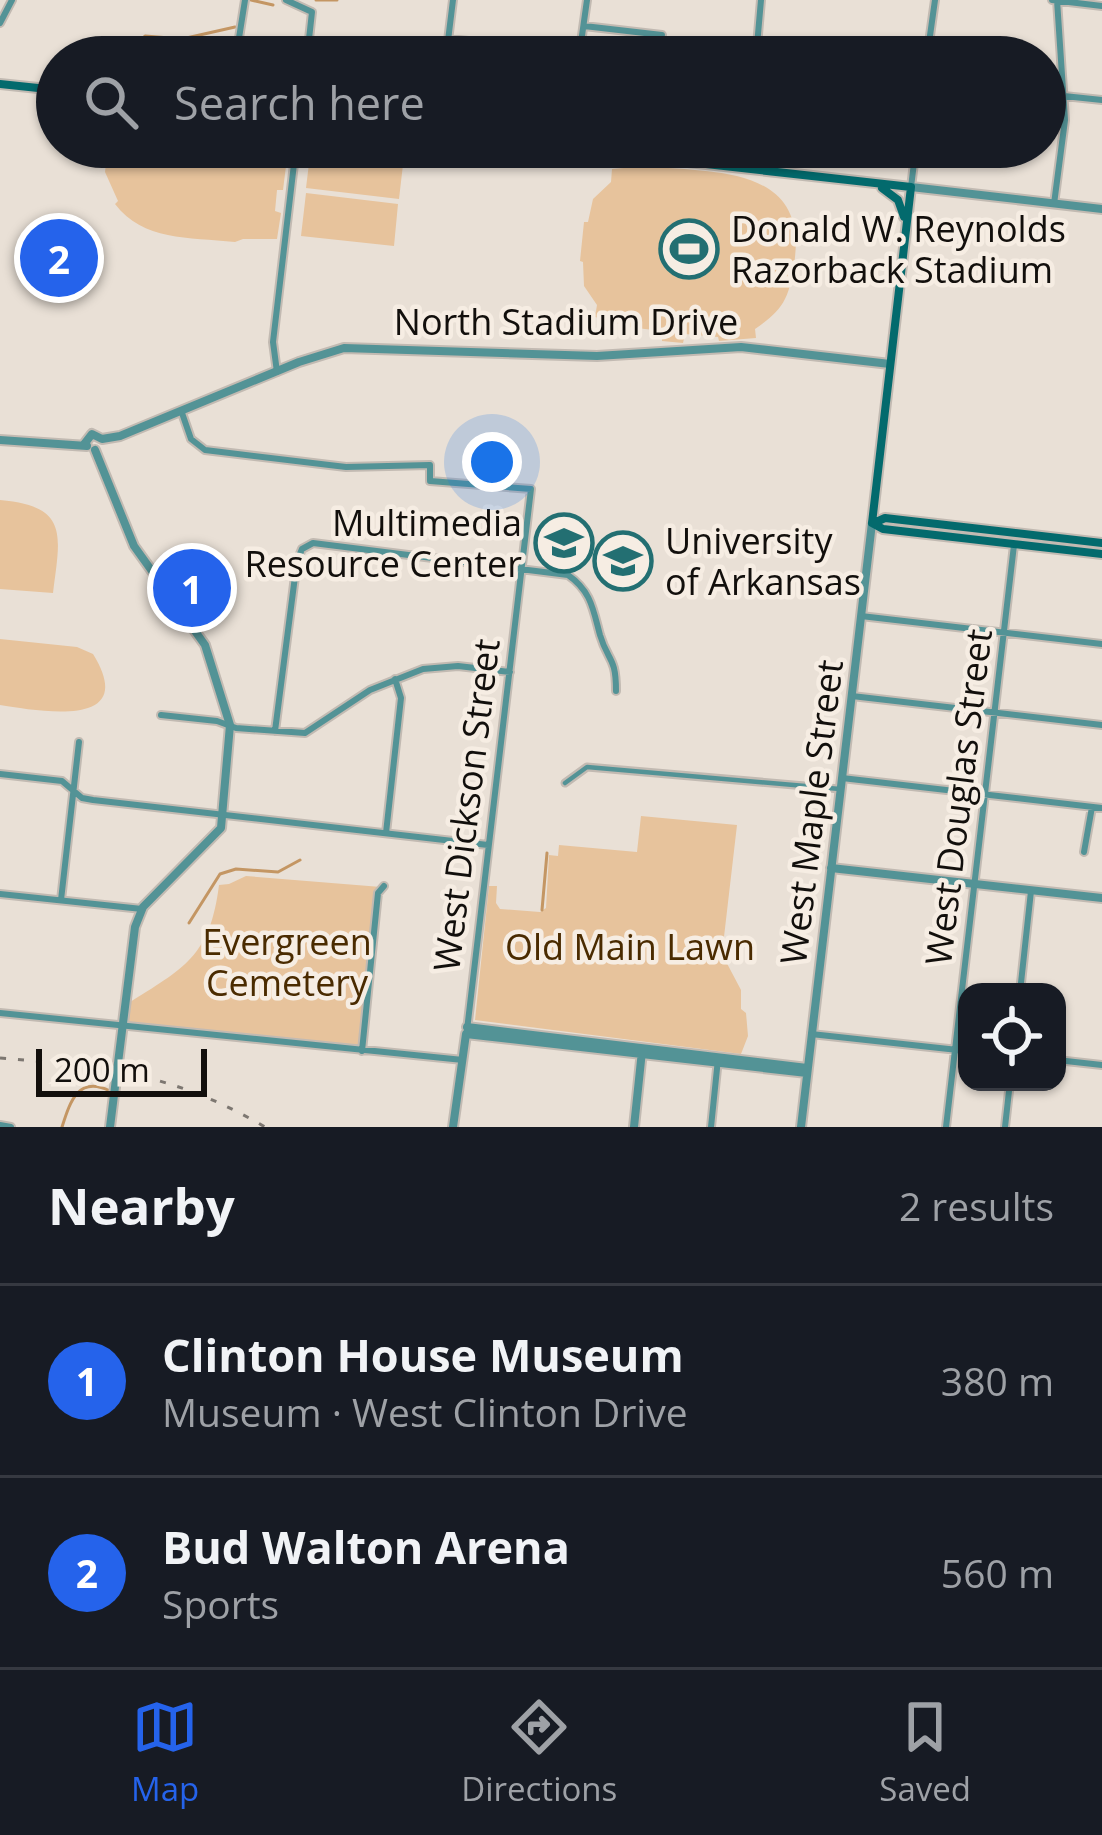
<!DOCTYPE html>
<meta charset="utf-8">
<style>
body{margin:0;font-family:"Open Sans",sans-serif;background:#20242c;color:#f1f3f6}
.controls{position:absolute;right:36px;bottom:36px;display:grid;overflow:hidden;border-radius:24px;box-shadow:0 3px 9px #0004}
.controls button{width:108px;height:108px;display:grid;place-items:center;padding:0;border:0;border-bottom:3px solid #363941;background:#171b24;color:#f1f3f6;font:60px sans-serif}
.scale{position:absolute;left:36px;bottom:30px;width:171px;box-sizing:border-box;padding-left:12px;border:6px solid #120f0c;border-top:0;font-size:33px;line-height:42px;white-space:nowrap;color:#120f0c;-webkit-text-stroke:9px #f6ede3;paint-order:stroke}
.you{position:absolute;left:492px;top:462px;width:42px;height:42px;margin:-30px;border:9px solid #fff;border-radius:50%;background:#1a73e8;box-shadow:0 0 0 18px #1a73e833}
.badge{display:grid;place-items:center;width:78px;height:78px;border-radius:50%;background:#2563eb;color:#fff;font-size:39px;font-weight:700}
.pin{position:absolute;translate:-50% -50%;border:6px solid #fff;box-shadow:0 3px 12px #0006}
.list{margin:0;padding:0;list-style:none}
h2{display:flex;justify-content:space-between;align-items:center;height:156px;margin:0;padding:0 48px;font-size:51px}
h2 small{font-size:39px;font-weight:400;color:#9ea1a6}
.list li{display:grid;grid-template-columns:78px 1fr auto;gap:36px;align-items:center;box-sizing:border-box;height:192px;padding:0 48px;border-top:3px solid #363941}
.list b{display:block;font-size:45px;white-space:nowrap}
.list p{margin:0;font-size:39px;white-space:nowrap;color:#9ea1a6}
.list em{font-size:39px;font-style:normal;color:#9ea1a6}
.icon{flex:none;width:66px;height:66px;fill:none;stroke:currentColor;stroke-width:2;stroke-linecap:round;stroke-linejoin:round}
.map{position:relative;flex:none;width:1102px;height:1127px;overflow:hidden}
.search{position:absolute;background:#171b24;box-shadow:0 3px 9px #0004;left:36px;right:36px;top:36px;height:132px;display:flex;align-items:center;gap:30px;box-sizing:border-box;padding:0 42px;border-radius:66px;color:#9ea1a6;font-size:45px}
.sheet{height:540px;background:#171b24}
nav{display:flex;justify-content:space-around;align-items:center;box-sizing:border-box;height:168px;border-top:3px solid #363941;background:#171b24;font-size:33px;color:#9ea1a6}
nav a{display:grid;justify-items:center;gap:6px}
nav .on{color:#2563eb}
.map>svg:first-child{display:block}
</style>
<div class="map">
<svg width="1102" height="1127" viewBox="0 0 1102 1127">
<rect width="100%" height="100%" fill="#e9e0d6"/>
<path fill="#e7c39c" d="M108 147H282L281 157 287 158 283 190H277L275 211 281 213 277 239H243L235 242C188 237 143 241 115 204L118 201 105 172Z
M311 147 404 156 399 199 306 188Z
M646 166C712 173 805 165 795 257 790 299 783 310 755 329L756 338 719 341 718 337 685 334 683 343 662 341V331L628 327 595 317 597 305 584 286 583 262 580 261 584 222H588L593 199 611 182 612 169Z
M306 193 398 204 394 246 301 236Z
M0 500C70 506 60 536 53 593L0 589Z
M0 639 77 647 93 654C140 730 39 711 0 705Z
M641 816 737 825 722 954 741 990V1009L746 1013 748 1036 741 1054 475 1020 489 886H497L496 903 500 909 540 912 546 908 549 855 558 856 559 845 637 852Z
M246 876 381 887 362 1051 124 1026 127 1004C184 968 210 957 219 885L229 884Z"/>
<g fill="none" stroke-linecap="round" stroke-linejoin="round">
<path stroke="#c49663" stroke-width="3" d="M251 0 273 5
M316 0H337
M136 44 145 36 182 39 235 27
M542 910 547 853
M189 923 220 874 236 869 278 872 300 860
M62 1127C70 1102 78 1075 110 1091"/>
<g stroke="#c2bab2" stroke-width="9">
<path id="pedestrian" d="M565 783 587 767 840 789"/>
</g>
<g stroke="#c2bab2" stroke-width="10">
<path id="minor" d="M286 0 312 12 307 57
M1052 0 1102 6
M0 23 12 0
M584 26 662 35
M448 39 580 52
M236 57 245 0
M446 57 453 0
M579 57 587 0
M756 57 761 0
M927 57 935 0
M1045 94 1102 100
M911 187 916 147
M1054 204 1065 120 1057 0
M277 372 273 342 296 147
M182 413 191 439 205 450 346 467 430 465V481L531 489 467 1030
M861 616 1102 644
M852 696 1102 725
M161 715 217 721 236 728 305 733 370 690 423 669 458 666 510 672
M275 731 297 561 302 549 313 543 568 575C591 591 593 609 600 635 608 662 616 656 616 691
M0 774 62 781 82 798 93 800 488 845
M842 778 1102 808
M386 833 401 698 395 679
M1084 852 1092 807
M0 894 142 909
M61 900 79 742
M1020 992 1031 891
M0 1013 463 1060
M811 1034 967 1051
M362 1051 378 893 384 886
M1057 1060 1102 1065
M0 1125 11 1127
M711 1127 718 1059
M946 1127 1014 545
M1005 1127 1010 1082"/>
</g>
<g stroke="#c2bab2" stroke-width="12">
<path id="tertiary" d="M911 187 1102 209
M0 440 87 446
M85 443 92 434 102 439 120 436 299 362 344 348 597 356 741 347 890 364
M95 450 134 546 205 645 230 725 221 828 143 907 135 927 110 1127
M831 868 1102 898
M467 1027 807 1068
M453 1127 466 1034 807 1073
M634 1127 642 1051
M801 1127 872 523"/>
</g>
<g stroke="#c2bab2" stroke-width="12">
<path id="secondary" d="M0 84 57 90
M553 147 911 187 872 523
M882 188 898 200 904 217
M872 523 883 529 1102 554
M874 523 885 518 1102 543"/>
</g>
<use href="#pedestrian" stroke="#539396" stroke-width="4.5"/>
<use href="#minor" stroke="#539396" stroke-width="6"/>
<use href="#tertiary" stroke="#539396" stroke-width="8"/>
<use href="#secondary" stroke="#036a6d" stroke-width="8"/>
<path stroke="#7d7771" stroke-width="3" stroke-dasharray="6 12" stroke-linecap="butt" d="M0 1058C105 1067 171 1072 265 1127"/>
</g>
<defs>
<g id="stadium-ring" transform="scale(3)"><circle r="9.5" fill="#f6ede3" stroke="#236f72" stroke-width="1.5"/><path d="M0-5a6.5 5 0 1 0 0 10a6.5 5 0 1 0 0-10ZM-3.5-1.8h7v3.6h-7Z" fill="#236f72"/></g>
<g id="university-ring" transform="scale(3)"><circle r="9.5" fill="#f6ede3" stroke="#236f72" stroke-width="1.5"/><path d="M0-5L7-2L0 1L-7-2ZM-4 1L0 2.5L4 1V4Q0 6-4 4Z" fill="#236f72"/></g>
</defs>
<g fill-rule="evenodd">
<use href="#stadium-ring" x="689" y="249"/>
<use href="#university-ring" x="564" y="543"/>
<use href="#university-ring" x="623" y="561"/>
</g>
<g text-anchor="middle" dominant-baseline="central" stroke-width="9" stroke-linejoin="round" paint-order="stroke">
<g font-size="36" fill="#120f0c" stroke="#f6ede3" text-anchor="start">
<text x="731" y="228">Donald W. Reynolds<tspan x="731" dy="41">Razorback Stadium</tspan></text>
<text x="522" y="522" text-anchor="end">Multimedia<tspan x="522" dy="41">Resource Center</tspan></text>
<text x="665" y="540">University<tspan x="665" dy="41">of Arkansas</tspan></text>
</g>
<g font-size="36" fill="#120f0c" stroke="#f6ede3">
<text x="566" y="321">North Stadium Drive</text>
<text transform="translate(958 797) rotate(-83)">West Douglas Street</text>
<text transform="translate(466 805) rotate(-83)">West Dickson Street</text>
<text transform="translate(811 812) rotate(-83)">West Maple Street</text>
</g>
<g font-size="36" fill="#4a2b00" stroke="#f6ede3">
<text x="287" y="941">Evergreen<tspan x="287" dy="41">Cemetery</tspan></text>
<text x="630" y="946">Old Main Lawn</text>
</g>
</g>
</svg>
<div class="controls">
<button><svg class="icon" aria-label="locate" viewBox="0 0 24 24"><circle cx="12" cy="12" r="6"/><path d="M12 2v4M12 18v4M2 12h4M18 12h4"/></svg></button>
</div>
<div class="scale">200 m</div>
<div class="you"></div>
<div class="pin badge" style="left:192px;top:588px">1</div>
<div class="pin badge" style="left:59px;top:258px">2</div>
<div class="search"><svg class="icon" aria-label="search" viewBox="0 0 24 24"><circle cx="10" cy="10" r="6"/><path d="M15 15l6 6"/></svg>Search here</div>
</div>
<section class="sheet">
<h2>Nearby<small>2 results</small></h2>
<ul class="list">
<li><span class="badge">1</span><div><b>Clinton House Museum</b><p>Museum · West Clinton Drive</p></div><em>380 m</em></li>
<li><span class="badge">2</span><div><b>Bud Walton Arena</b><p>Sports</p></div><em>560 m</em></li>
</ul>
</section>
<nav>
<a class="on"><svg class="icon" aria-label="map" viewBox="0 0 24 24"><path d="M3 6l6-2 6 2 6-2v14l-6 2-6-2-6 2zM9 4v14M15 6v14"/></svg>Map</a>
<a><svg class="icon" aria-label="directions" viewBox="0 0 24 24"><path d="M12 3l9 9-9 9-9-9zM9 14v-3h6M13 9l2 2-2 2"/></svg>Directions</a>
<a><svg class="icon" aria-label="saved" viewBox="0 0 24 24"><path d="M7 4h10v16l-5-4-5 4z"/></svg>Saved</a>
</nav>
